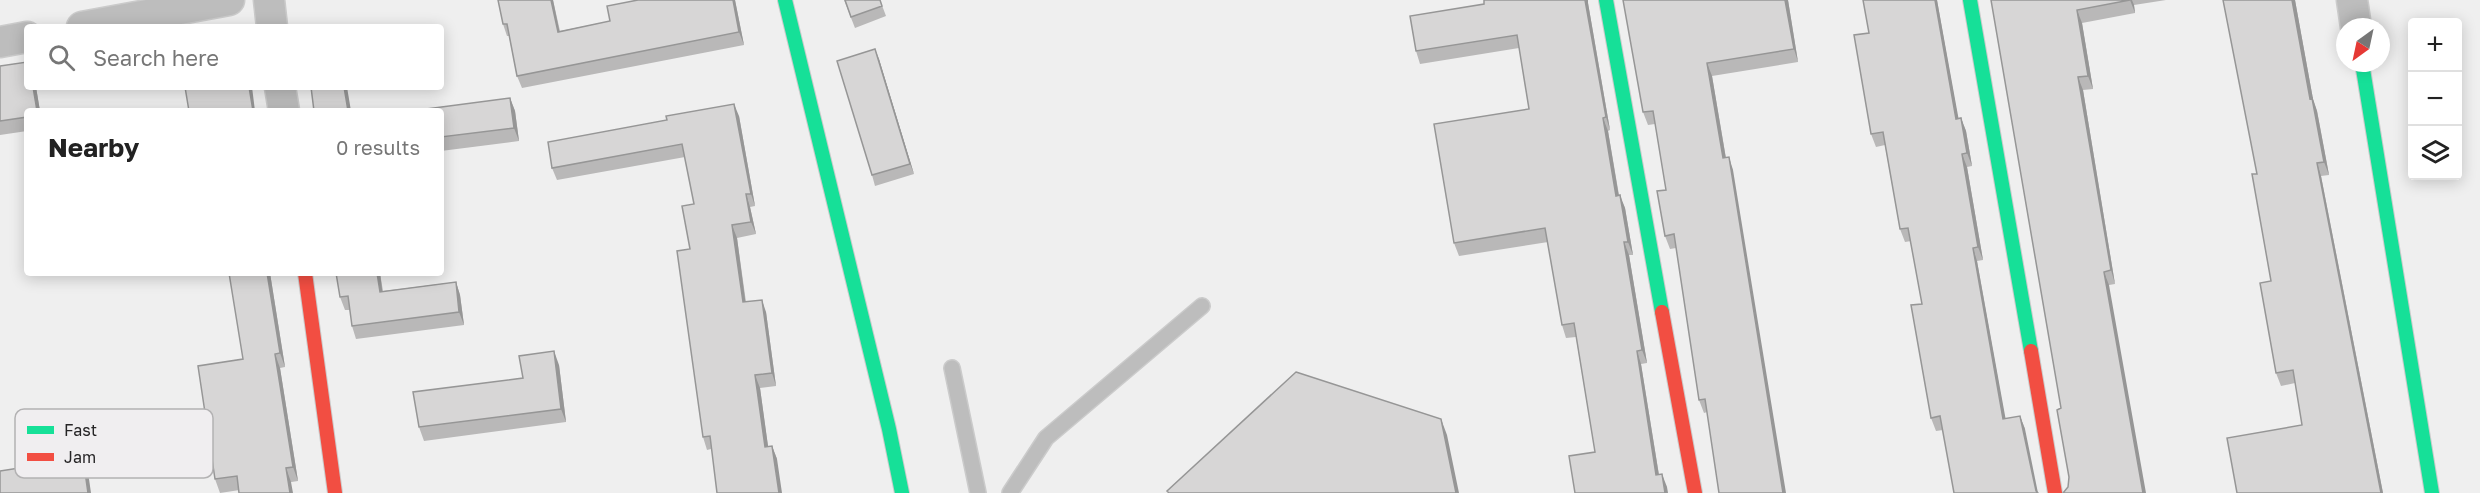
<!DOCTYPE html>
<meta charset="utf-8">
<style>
body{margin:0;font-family:"Golos Text",sans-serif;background:#f6f6f6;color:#222}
.controls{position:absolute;right:18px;top:18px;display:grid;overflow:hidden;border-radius:6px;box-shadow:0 3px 15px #0003}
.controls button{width:54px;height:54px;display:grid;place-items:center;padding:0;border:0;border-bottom:2px solid #e0e0e0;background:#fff;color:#222;font:30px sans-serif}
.compass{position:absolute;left:2336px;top:18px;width:54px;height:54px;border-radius:50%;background:#fff;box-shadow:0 3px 15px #0003;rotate:213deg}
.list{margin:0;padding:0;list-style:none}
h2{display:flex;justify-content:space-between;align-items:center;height:78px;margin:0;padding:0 24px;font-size:26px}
h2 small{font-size:20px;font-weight:400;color:#767676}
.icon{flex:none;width:33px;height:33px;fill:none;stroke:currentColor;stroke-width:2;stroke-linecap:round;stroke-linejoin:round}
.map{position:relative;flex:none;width:2480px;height:493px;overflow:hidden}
.search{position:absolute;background:#fff;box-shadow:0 3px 15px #0003;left:24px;top:24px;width:420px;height:66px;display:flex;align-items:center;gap:15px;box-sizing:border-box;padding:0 21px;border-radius:6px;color:#767676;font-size:22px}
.panel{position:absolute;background:#fff;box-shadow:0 3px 15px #0003;left:24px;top:108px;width:420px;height:168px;border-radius:6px}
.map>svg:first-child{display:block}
</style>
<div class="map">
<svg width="2480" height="493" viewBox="0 0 2480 493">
<rect width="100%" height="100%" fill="#efefef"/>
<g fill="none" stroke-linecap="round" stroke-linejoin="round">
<g stroke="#cbcbcb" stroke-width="18">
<path id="lane" d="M952 368 978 493
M1010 493 1046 438 1202 306"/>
</g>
<g stroke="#cbcbcb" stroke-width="33">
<path id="street" d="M269 0 272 27
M2352 0 2356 27
M82 27 229 0
M0 42 27 37
M280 87 284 111"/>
</g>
<g stroke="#cbcbcb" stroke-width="16">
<path id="fast" d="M785 0 889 429 902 493
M1606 0 1662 312
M1970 0 2031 351
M2362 63 2432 493"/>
</g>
<g stroke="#cbcbcb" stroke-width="16">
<path id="jam" d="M305 273 335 493
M1662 312 1695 493
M2031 351 2055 493"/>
</g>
<use href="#lane" stroke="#bdbdbd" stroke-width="15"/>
<use href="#street" stroke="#bdbdbd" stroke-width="30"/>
<use href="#fast" stroke="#16e098" stroke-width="14"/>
<use href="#jam" stroke="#f24e42" stroke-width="14"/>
</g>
<path fill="#b9b8b8" d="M498 0H553L560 31 610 21 638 0H735L744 45 522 88 517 76 509 36H507L503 24Z
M844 0H880L886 16 855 28Z
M1788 0 1798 62 1712 76 1726 158 1733 170 1707 412 1704 413 1699 400 1676 248 1670 249 1665 236 1666 190 1655 124 1648 125 1643 112Z
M1937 0 1958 119 1961 118 1966 131 1972 166 1967 167 1983 260 1977 261 2005 419 2020 416 2025 429 1943 430 1936 431 1931 418 1922 304 1911 241 1905 242 1900 229 1885 145 1876 147 1871 134 1869 33Z
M1991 0H2166L2134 5 2135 13 2082 23 2093 89 2083 90 2115 284 2109 285 2068 487 2069 477 2061 408Z
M2223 0H2295L2313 99 2317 111 2329 175 2321 176 2383 493H2237L2302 425 2295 383 2281 386 2276 373 2271 281 2257 174Z
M1588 3 1610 130 1608 131 1619 195 1625 208 1633 255H1629L1647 363 1641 364 1659 475 1667 487 1595 452 1576 337 1566 338 1562 325 1548 242 1459 256 1454 243 1529 109 1519 48 1420 64 1416 51Z
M879 59 914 174 875 186 872 175Z
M0 66 36 87 40 111H27V131L0 135Z
M510 98 515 111 519 141 441 151V111Z
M739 116 755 206 750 207 756 234 737 238 746 302 766 312 776 386 760 388 768 447 772 446 777 459 711 449 707 450 703 437 690 249 694 204 685 157 557 180 552 168Z
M270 273 285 367 280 368 298 481 220 493 215 479 243 359Z
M336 273H380L383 291 456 282 460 295 464 325 356 339 352 326 350 310H345L340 297Z
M559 365 566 422 424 441 419 427 523 378Z"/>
<path fill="#969696" d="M551 0H553L562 44 558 32Z
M733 0H735L744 45 739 32Z
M1585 0H1588V3L1610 130 1606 117Z
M1785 0H1788L1798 62 1794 49Z
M1935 0H1937L1961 132 1956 119Z
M2130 0H2132L2134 5 2135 13Z
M2292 0H2295L2313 99 2317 111 2329 175 2324 162 2310 99Z
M2077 10 2082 23 2093 89 2088 76Z
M875 49 879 59 914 174 910 164Z
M1707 63 1712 76 1728 171 1723 158Z
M2078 77 2083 90 2115 284 2111 270Z
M33 87H36L40 111H37Z
M249 87H252L255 111H253Z
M344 87H347L351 111H348Z
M510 98 515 111 519 141 514 128Z
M734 104 739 116 755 206 751 194Z
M1603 118 1608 131 1621 209 1616 196Z
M1961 118 1966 131 1972 166 1967 153Z
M1962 154 1967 167 1983 260 1978 247Z
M1729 157 1733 170 1786 493H1783Z
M2317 163 2321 176 2383 493H2381Z
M746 194 750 207 756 234 751 222Z
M1620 195 1625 208 1633 255 1628 242Z
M732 225 737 238 747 314 743 302Z
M1624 242 1629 255 1647 363 1642 350Z
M1973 248 1977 261 2008 432 2003 419Z
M2104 272 2109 285 2146 493H2143Z
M267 273H270L285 367 280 353Z
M377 273H380L384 305 380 292Z
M456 282 460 295 464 325 459 312Z
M762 300 766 312 776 386 772 373Z
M554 351 559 365 566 422 561 409Z
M1637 351 1641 364 1661 488 1656 475Z
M275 354 280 368 298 481 293 467Z
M755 375 760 388 770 460 765 447Z
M2020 416 2025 429 2038 493H2036Z
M1441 419 1447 435 1459 493H1456Z
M772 446 777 459 782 493H779Z
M83 458 88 472 91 493H88Z
M286 468 291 482 293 493H290Z
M1662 474 1667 487 1668 493H1665Z"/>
<path fill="#d7d6d6" stroke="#969696" stroke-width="1.5" d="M498 0H551L558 32 610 21 607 6 638 0H733L739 32 517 76 507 24H503Z
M845 0H880L882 6 851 17Z
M1484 0H1585L1606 117 1603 118 1616 196 1620 195 1628 242H1624L1642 350 1637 351 1656 475 1662 474 1665 493H1575L1569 456 1595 452 1574 323 1562 325 1545 228 1454 243 1434 124 1529 109 1517 35 1416 51 1410 16 1484 4Z
M1623 0H1785L1794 49 1707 63 1723 158 1729 157 1783 493H1719L1705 399 1699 400 1674 234 1665 236 1657 191 1666 190 1653 111 1643 112Z
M1863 0H1935L1956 119 1961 118 1967 153 1962 154 1978 247 1973 248 2003 419 2020 416 2036 491 2038 493H1954L1940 416 1931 418 1911 305 1922 304 1908 228 1900 229 1883 132 1871 134 1854 35 1869 33Z
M1991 0H2130L2077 10 2088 76 2078 77 2111 270 2104 272 2143 493H2063L2068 487 2069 477 2057 410 2061 408Z
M2223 0H2292L2310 99 2312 98 2324 162 2317 163 2381 493H2237L2227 438 2302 425 2293 370 2276 373 2260 283 2271 281 2252 174H2257Z
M875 49 910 164 872 175 837 61Z
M27 62V87H33L37 111H27V117L0 121V66Z
M185 87H249L253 111H189Z
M311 87H344L348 111H314Z
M510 98 514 128 441 137V111H411Z
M734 104 751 194H746L751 222 732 225 743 302 762 300 772 373 755 375 765 447 772 446 779 493H717L710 436 703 437 677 251 690 249 682 206 694 204 682 144 552 168 548 142 667 120 666 116Z
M229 273H267L280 353 275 354 293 467 286 468 290 493H239L237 476 215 479 198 366 243 359Z
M336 273H377L380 292 456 282 459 312 352 326 348 296 340 297Z
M554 351 561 409 419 427 413 392 523 378 519 356Z
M1296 372 1441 419 1456 493H1169L1167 491Z
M83 458 88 493H0V471Z"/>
<rect x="15" y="409" width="198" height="69" rx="9" fill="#f0eef0" stroke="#b3b2b3" stroke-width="1.5"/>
<rect x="27" y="426" width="27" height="8" fill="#16e098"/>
<rect x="27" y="453" width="27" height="8" fill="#f24e42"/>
<g font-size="16" fill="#262526">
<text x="64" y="436">Fast</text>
<text x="64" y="463">Jam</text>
</g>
</svg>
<div class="controls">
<button>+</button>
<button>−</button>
<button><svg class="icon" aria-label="layers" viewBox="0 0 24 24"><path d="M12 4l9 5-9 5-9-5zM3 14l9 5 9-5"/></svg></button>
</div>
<svg class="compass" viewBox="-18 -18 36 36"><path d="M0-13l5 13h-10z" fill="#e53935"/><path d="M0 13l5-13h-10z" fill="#767676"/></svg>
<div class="search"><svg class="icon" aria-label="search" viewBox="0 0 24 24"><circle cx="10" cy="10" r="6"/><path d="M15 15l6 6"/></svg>Search here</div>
<section class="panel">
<h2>Nearby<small>0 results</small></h2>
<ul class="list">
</ul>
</section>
</div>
